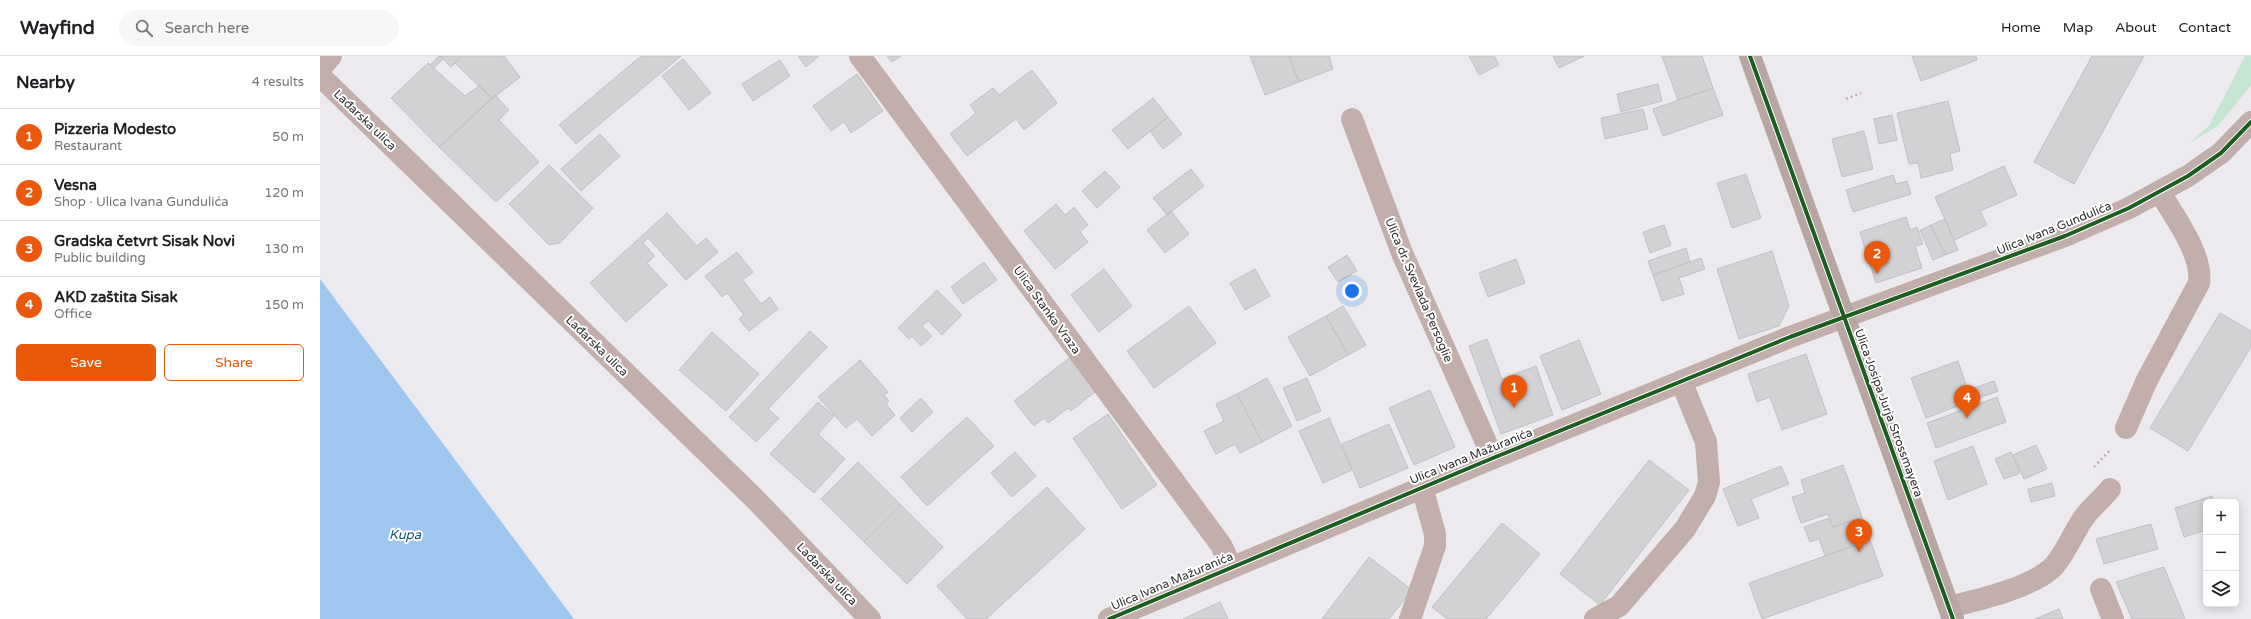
<!DOCTYPE html>
<meta charset="utf-8">
<style>
body{margin:0;font-family:"Varela Round",sans-serif;background:#f6f6f6;color:#202124}
.controls{position:absolute;right:12px;bottom:12px;display:grid;overflow:hidden;border-radius:6px;box-shadow:0 2px 10px #0003}
.controls button{width:36px;height:36px;display:grid;place-items:center;padding:0;border:0;border-bottom:1px solid #e0e0e0;background:#fff;color:#202124;font:20px sans-serif}
.you{position:absolute;left:1032px;top:235px;width:14px;height:14px;margin:-10px;border:3px solid #fff;border-radius:50%;background:#1a73e8;box-shadow:0 0 0 6px #1a73e833}
.badge{display:grid;place-items:center;width:26px;height:26px;border-radius:50%;background:#ea580c;color:#fff;font-size:13px;font-weight:700}
.pin{position:absolute;translate:-50% -33px;filter:drop-shadow(0 1px 2px #0008)}
.pin::after{content:'';position:absolute;top:21px;width:14px;height:12px;background:inherit;clip-path:polygon(0 0,100% 0,50% 100%)}
.list{margin:0;padding:0;list-style:none}
h2{display:flex;justify-content:space-between;align-items:center;height:52px;margin:0;padding:0 16px;font-size:17px}
h2 small{font-size:13px;font-weight:400;color:#757577}
.list li{display:grid;grid-template-columns:26px 1fr auto;gap:12px;align-items:center;box-sizing:border-box;height:56px;padding:0 16px;border-top:1px solid #e0e0e0}
.list b{display:block;font-size:15px;white-space:nowrap}
.list p{margin:0;font-size:13px;white-space:nowrap;color:#757577}
.list em{font-size:13px;font-style:normal;color:#757577}
.actions{display:flex;gap:8px;padding:12px 16px}
.actions a{flex:1;padding:9px 0;border:1px solid #ea580c;border-radius:6px;text-align:center;font-size:14px;color:#ea580c}
.actions .main{background:#ea580c;color:#fff}
.icon{flex:none;width:22px;height:22px;fill:none;stroke:currentColor;stroke-width:2;stroke-linecap:round;stroke-linejoin:round}
.map{position:relative;flex:none;width:1931px;height:563px;overflow:hidden}
header{display:flex;align-items:center;gap:24px;box-sizing:border-box;height:56px;padding:0 20px;background:#fff;border-bottom:1px solid #e0e0e0}
header strong{font-size:19px}
nav{display:flex;gap:22px;margin-inline-start:auto;font-size:14px}
.search{width:280px;height:36px;background:#f6f6f6;display:flex;align-items:center;gap:10px;box-sizing:border-box;padding:0 14px;border-radius:22px;color:#757577;font-size:15px}
main{display:flex}
aside{flex:1;background:#fff}
.map>svg:first-child{display:block}
</style>
<header>
<strong>Wayfind</strong>
<div class="search"><svg class="icon" aria-label="search" viewBox="0 0 24 24"><circle cx="10" cy="10" r="6"/><path d="M15 15l6 6"/></svg>Search here</div>
<nav><a>Home</a><a>Map</a><a>About</a><a>Contact</a></nav>
</header>
<main>
<aside>
<h2>Nearby<small>4 results</small></h2>
<ul class="list">
<li><span class="badge">1</span><div><b>Pizzeria Modesto</b><p>Restaurant</p></div><em>50 m</em></li>
<li><span class="badge">2</span><div><b>Vesna</b><p>Shop · Ulica Ivana Gundulića</p></div><em>120 m</em></li>
<li><span class="badge">3</span><div><b>Gradska četvrt Sisak Novi</b><p>Public building</p></div><em>130 m</em></li>
<li><span class="badge">4</span><div><b>AKD zaštita Sisak</b><p>Office</p></div><em>150 m</em></li>
</ul>
<div class="actions"><a class="main">Save</a><a>Share</a></div>
</aside>
<div class="map">
<svg width="1931" height="563" viewBox="0 0 1931 563">
<rect width="100%" height="100%" fill="#eceaee"/>
<path fill="#c6e4d2" d="M1925 0H1931V29L1898 70 1868 88 1889 70Z"/>
<path fill="#9ec7ef" d="M0 223 254 563H0Z"/>
<path fill="#d2d1d4" stroke="#c2c1c4" d="M119 0 123 3 114 12 110 9Z
M120 0H142L131 11Z
M142 0H184L200 21 172 43 135 7Z
M321 0H361L256 88 239 69Z
M478 0H499L486 11Z
M567 0H581L572 6Z
M930 0H969L979 26 945 39Z
M969 0H1009L1013 13 979 26Z
M1149 0H1174L1179 9 1159 19Z
M1233 0H1264L1239 12Z
M1342 0H1382L1393 32 1358 44Z
M1592 0H1656L1657 4 1601 25Z
M1772 0H1824L1754 128 1714 106Z
M363 3 391 37 369 54 342 20Z
M460 4 470 20 433 45 422 28Z
M108 7 145 40 160 29 172 43 119 91 71 42Z
M712 14 737 47 704 74 696 63 647 100 630 78 656 57 650 49 673 32 679 39Z
M537 18 563 55 531 77 524 66 511 75 493 50Z
M1338 28 1342 45 1301 56 1297 38Z
M1393 32 1403 59 1343 80 1333 53Z
M175 39 189 54 179 64 219 106 176 146 119 91Z
M833 42 848 61 808 93 792 74Z
M1628 45 1640 95 1630 98 1633 114 1601 122 1598 107 1589 108 1577 57Z
M1323 53 1328 73 1285 83 1281 62Z
M1572 59 1577 84 1559 88 1554 63Z
M848 61 862 78 843 93 830 75Z
M1544 75 1553 113 1522 121 1512 83Z
M280 78 300 100 261 135 241 113Z
M229 109 273 152 240 187 229 189 189 148Z
M1684 110 1697 139 1660 155 1667 169 1634 184 1615 141Z
M871 113 884 130 847 159 833 142Z
M785 115 800 131 777 152 762 135Z
M1426 118 1441 162 1412 172 1397 127Z
M1573 119 1576 128 1587 125 1591 138 1533 156 1526 134Z
M736 148 745 159 754 151 768 169 760 176 768 186 735 213 704 175Z
M851 155 869 178 845 197 827 174Z
M347 157 377 190 386 182 398 196 366 224 328 182 323 187 335 200 327 207 347 229 306 266 270 227Z
M1586 161 1590 174 1597 171 1603 188 1595 190 1602 212 1556 227 1540 176Z
M1625 163 1638 194 1625 199 1611 169Z
M1344 169 1351 189 1330 197 1323 176Z
M1611 169 1625 199 1613 204 1600 174Z
M1366 192 1370 206 1333 219 1328 205Z
M1452 195 1469 250 1459 270 1419 283 1397 213Z
M417 196 433 216 423 224 441 248 450 241 458 253 429 275 419 263 424 259 407 237 402 241 385 220Z
M1027 199 1037 215 1018 226 1008 211Z
M1381 202 1385 213 1359 222 1364 238 1342 245 1333 219Z
M1196 203 1205 227 1168 241 1159 217Z
M664 206 677 224 643 248 631 231Z
M784 213 812 250 779 276 751 239Z
M935 213 950 240 925 254 910 227Z
M617 234 642 259 622 279 608 265 602 270 612 280 601 290 592 280 589 283 578 272Z
M869 250 896 287 834 332 807 295Z
M1023 250 1046 289 1028 299 1006 260Z
M1900 257 1931 275V291L1868 395 1830 372Z
M1006 260 1028 299 990 320 968 281Z
M490 275 507 291 448 353 459 362 436 386 409 361Z
M392 276 439 318 406 355 359 314Z
M1167 283 1182 323 1216 310 1233 359 1181 378 1149 290Z
M1259 284 1281 338 1242 354 1220 300Z
M1486 298 1507 358 1462 374 1450 341 1437 346 1428 318Z
M749 302 776 335 751 355 748 352 728 367 724 362 714 370 694 345Z
M540 304 568 336 564 339 569 345 566 348 575 359 552 380 537 363 526 372 498 341Z
M1638 305 1648 334 1674 325 1678 335 1606 362 1591 322Z
M947 322 972 370 942 386 917 338Z
M987 322 1001 355 977 365 963 332Z
M1110 334 1135 391 1094 409 1069 352Z
M917 338 942 386 920 397 915 388 896 398 884 375 904 365 896 348Z
M1677 341 1686 366 1616 392 1607 367Z
M601 342 613 356 592 376 580 362Z
M498 346 514 360 498 378 525 403 494 437 450 398Z
M788 358 837 429 802 453 753 382Z
M647 361 674 390 607 450 581 421Z
M1009 362 1032 414 1003 427 979 375Z
M1069 368 1088 412 1040 432 1022 388Z
M1716 389 1727 413 1704 423 1693 399Z
M1653 390 1667 428 1628 444 1614 405Z
M695 396 716 420 692 441 671 417Z
M1691 396 1700 417 1684 423 1675 403Z
M1329 404 1369 434 1280 549 1240 518Z
M538 406 581 449 544 486 501 443Z
M1523 409 1542 461 1513 471 1508 458 1481 467 1472 441 1485 437 1481 424Z
M1461 410 1469 428 1431 443 1439 462 1418 470 1403 433Z
M1732 427 1735 440 1711 446 1708 433Z
M727 431 765 473 666 563H647L617 530Z
M1892 440 1893 446H1886V474L1864 481 1855 452Z
M581 449 623 491 587 528 544 486Z
M1542 461 1550 484 1505 500 1499 483 1490 486 1484 471 1509 462 1513 471Z
M1182 467 1220 498 1166 563H1127L1112 551Z
M1831 468 1838 493 1784 508 1776 483Z
M1550 484 1563 520 1442 563 1429 527Z
M1049 501 1092 534 1069 563H1002Z
M1844 511 1865 563H1812L1796 526Z
M900 546 908 563H863Z
M1739 553 1743 563H1715Z"/>
<g fill="none" stroke-linecap="round" stroke-linejoin="round">
<path stroke="#bcb1b0" stroke-width="2.5" stroke-dasharray="2 3" stroke-linecap="butt" d="M1526 43 1541 37
M1774 411 1791 393"/>
<path stroke="#c2afac" stroke-width="22" d="M540 0 901 489 911 510
M0 13 11 0
M0 20 435 443 550 563
M1032 63 1082 197 1173 402
M1806 372 1827 324 1879 227C1883 198 1854 161 1840 136
M1781 533 1793 563
M1629 551C1658 544 1710 532 1732 512 1744 501 1753 477 1763 463 1770 452 1782 443 1790 433
M789 563 1173 402 1470 281 1745 180 1809 152 1868 120 1901 97 1931 66
M1090 563 1115 490V478L1102 431
M1275 563 1299 550 1365 473 1385 440 1389 426 1386 386 1361 325"/>
<path stroke="#b9a6a2" stroke-width="22" d="M1430 0 1633 563"/>
<g stroke="#fff" stroke-width="6">
<path id="cycleway" d="M1430 0 1633 563
M789 563 1173 402 1470 281 1745 180 1809 152 1868 120 1901 97 1931 66"/>
</g>
<use href="#cycleway" stroke="#1b5e20" stroke-width="4"/>
</g>
<g text-anchor="middle" dominant-baseline="central" stroke-width="4" stroke-linejoin="round" paint-order="stroke">
<g font-size="12" fill="#302e31" stroke="#fff">
<text transform="translate(45 64) rotate(44)">Lađarska ulica</text>
<text transform="translate(1734 172) rotate(-22)">Ulica Ivana Gundulića</text>
<text transform="translate(1099 234) rotate(67)">Ulica dr. Svevlada Persoglie</text>
<text transform="translate(727 254) rotate(54)">Ulica Stanka Vraza</text>
<text transform="translate(277 290) rotate(44)">Lađarska ulica</text>
<text transform="translate(1569 357) rotate(70)">Ulica Josipa Jurja Strossmayera</text>
<text transform="translate(1151 400) rotate(-22)">Ulica Ivana Mažuranića</text>
<text transform="translate(507 518) rotate(46)">Lađarska ulica</text>
<text transform="translate(852 525) rotate(-23)">Ulica Ivana Mažuranića</text>
</g>
<g font-size="13" font-style="italic" fill="#105286" stroke="#fff">
<text x="85" y="479">Kupa</text>
</g>
</g>
</svg>
<div class="controls">
<button>+</button>
<button>−</button>
<button><svg class="icon" aria-label="layers" viewBox="0 0 24 24"><path d="M12 4l9 5-9 5-9-5zM3 14l9 5 9-5"/></svg></button>
</div>
<div class="you"></div>
<div class="pin badge" style="left:1194px;top:352px">1</div>
<div class="pin badge" style="left:1557px;top:218px">2</div>
<div class="pin badge" style="left:1539px;top:496px">3</div>
<div class="pin badge" style="left:1647px;top:362px">4</div>
</div>
</main>
